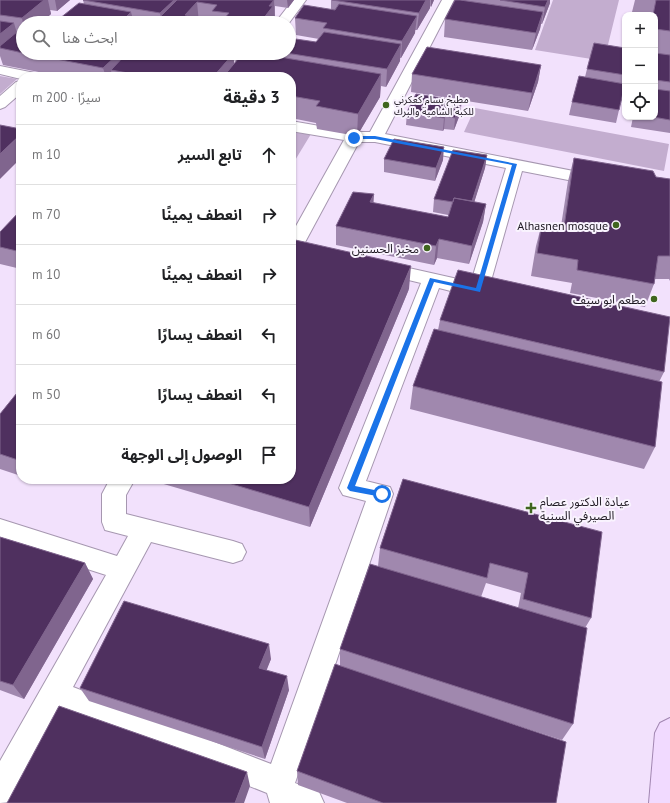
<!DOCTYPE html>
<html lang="ar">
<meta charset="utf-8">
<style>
body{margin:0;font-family:"PT Sans","Noto Sans Arabic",sans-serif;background:#f2f2f2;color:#202124;direction:rtl}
.controls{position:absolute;right:12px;top:12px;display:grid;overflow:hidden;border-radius:8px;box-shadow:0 1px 3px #0004}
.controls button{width:36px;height:36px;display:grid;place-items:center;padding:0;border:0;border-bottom:1px solid #e0e0e0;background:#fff;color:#202124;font:20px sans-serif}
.stop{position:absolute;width:12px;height:12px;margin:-9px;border:3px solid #1a73e8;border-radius:50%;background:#fff}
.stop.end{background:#1a73e8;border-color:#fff;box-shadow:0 1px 4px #0008}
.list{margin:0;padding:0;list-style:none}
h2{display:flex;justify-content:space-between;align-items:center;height:52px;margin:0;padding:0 16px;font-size:17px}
h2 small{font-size:13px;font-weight:400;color:#757577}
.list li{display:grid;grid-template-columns:26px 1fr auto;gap:12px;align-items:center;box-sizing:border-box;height:60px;padding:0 16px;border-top:1px solid #e0e0e0}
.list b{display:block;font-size:15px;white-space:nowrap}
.list em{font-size:13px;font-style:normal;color:#757577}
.icon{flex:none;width:22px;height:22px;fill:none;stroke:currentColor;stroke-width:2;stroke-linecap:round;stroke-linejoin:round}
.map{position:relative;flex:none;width:670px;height:803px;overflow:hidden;direction:ltr}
.search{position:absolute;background:#fff;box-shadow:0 1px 3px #0004;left:16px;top:16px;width:280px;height:44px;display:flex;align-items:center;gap:10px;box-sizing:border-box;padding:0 14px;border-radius:22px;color:#757577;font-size:15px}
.panel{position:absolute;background:#fff;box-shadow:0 1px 3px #0004;left:16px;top:72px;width:280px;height:412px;border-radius:16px;direction:rtl}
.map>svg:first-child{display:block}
</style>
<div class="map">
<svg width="670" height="803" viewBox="0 0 670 803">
<rect width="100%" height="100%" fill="#f2e1fc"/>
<path fill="#c3adcf" d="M553 0H619L604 61 535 50Z
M0 76 17 79 0 94Z
M475 108 669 144 664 171 464 132Z
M291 131 311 134 294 162 291 161Z"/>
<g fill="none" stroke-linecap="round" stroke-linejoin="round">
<g stroke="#a697b0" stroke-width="2">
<path id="minor" d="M293 0H306L289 23H275Z
M442 0H454L385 134 599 176 605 177 608 181 605 185 599 186 522 171 489 288 491 291 488 296 478 298 439 288 366 481 390 487 393 494 295 783 319 792 324 803H270L267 793 60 711 11 802 0 803V761L106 575 0 541V519L117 556 128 536 105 530 102 522V494L110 479H135L126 495V514L233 541 242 544 246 552 242 560 233 563 151 542 73 687 271 764 366 501 343 495 339 488 421 283 375 272 373 268 375 264 382 262 471 282 506 168 375 142H359L303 246 301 250 291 251V235L344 140 291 131V121L354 132H370Z
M0 66 40 74 42 77H21V79L0 74Z
M21 81V93L5 107 0 109V96L16 82Z"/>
</g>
<g stroke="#a186b1" stroke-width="2">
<path id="primary" d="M670 718V803H649L655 733 660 723Z"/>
</g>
<use href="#minor" fill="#fff" fill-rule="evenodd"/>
<use href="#primary" fill="#f1daff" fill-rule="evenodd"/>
</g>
<path fill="#a088ae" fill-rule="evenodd" d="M0 0H70L57 11 50 10 51 14 41 23H23V53H256L268 55V53H289L316 42 319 39 296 35 295 18 331 9V0H434L431 7 430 6V8L417 30H415V33L401 58H400V61L386 87 381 86 380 97 357 136 317 129 316 123 291 118V77H64L3 65 0 56ZM234 60 237 61 234 64Z
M83 0H294L288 8 275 6V21L274 23H54L84 4Z
M455 0H550V3L542 24H541L540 29 532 50 444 37 445 19Z
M635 0H670V133L631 127 633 117H655V15H650L632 12Z
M625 48V94L623 93 619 110 616 123 569 115 572 102 585 77 587 69Z
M541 65 538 82 528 111 411 92 412 74Z
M407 112 460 114 454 130 444 129 443 131 406 125Z
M487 155 485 168 474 202 486 204 483 222 469 264 437 258 434 265 336 245V226L374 203 448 217V215L433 212 434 199Z
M574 158 656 177 670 179V281L669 279H655L654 284 645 307 570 293 572 283 531 276 536 246 542 223 561 226 568 181Z
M384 159 443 160 435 181 384 172Z
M21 210V269L0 264V232Z
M409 289 310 527 150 480 149 479H291Z
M440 320 664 372 659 382 655 447 644 469 410 409 413 386 438 330Z
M21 388V476L0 469V414Z
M403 479 591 618 585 628 573 724 562 740 450 703 556 803H347L298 785 297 771 340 665V649L378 566 380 548ZM486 583 521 593 518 608 481 597Z
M0 537 85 563 93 579 24 699 0 690Z
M271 659 266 670 289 690 265 759 89 701 80 688Z"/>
<path fill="#80658e" d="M44 0H48L51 14 41 23H23V24L22 18Z
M55 0H70L57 11Z
M174 0H185L162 23 160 13Z
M265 0H274L275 21 274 23H260Z
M287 0H294L288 8Z
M426 0H430V8L417 30 419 13Z
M431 0H434L431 7Z
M548 0H550V3L542 24 545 7Z
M197 2 199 23H186L185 15Z
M131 12 134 23 126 17Z
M543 12 540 29 532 50 536 33Z
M417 16 415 33 401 58 402 41Z
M14 23 19 40 0 48V34Z
M401 44 400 61 386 87 387 69Z
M119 53H132L111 70 112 77H106L103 68Z
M228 53H233V54L235 71 230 77H213Z
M541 65 538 82 528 111 532 93Z
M381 74 380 97 357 136 358 114Z
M462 101 460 114 454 130 455 118Z
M445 116 444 129 443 131 444 118Z
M21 134V158L0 179V154Z
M444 147 443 160 435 181 436 168Z
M487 155 485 168 469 219 471 206Z
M374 194 373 213 370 202Z
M486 204 483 222 469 264 472 246Z
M439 239 437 258 434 265 436 246Z
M411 266 409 289 310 527 309 507Z
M85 563 93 579 24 699 13 685Z
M269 644 271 659 262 682 259 668Z
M287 676 289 690 265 759 262 747Z
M247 772 250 786 244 803H235Z"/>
<path fill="#4f305f" stroke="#80658e" d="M0 0H44L22 18 0 15Z
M83 0H174L160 13Z
M177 0H274L269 6H273L260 23H215L218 19 223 20 229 13 212 11 217 5 197 2 185 15 195 17 189 23H154Z
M332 0H426L419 13Z
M455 0H460L543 12 536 33 445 19Z
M500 0H548L545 7Z
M656 0H670V31L655 29V15H653Z
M79 3 131 12 126 17 150 21 148 23H54Z
M339 4 417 16 402 41 323 28 327 23 295 18 304 5 335 10Z
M0 21 14 23 0 34Z
M23 27V53L0 48V46Z
M324 32 401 44 387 69 286 53H289V38L316 42Z
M594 43 625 48V75L587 69Z
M427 47 541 65 532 93 412 74Z
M25 53H119L103 68Z
M127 53H230L233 54 213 77H151L111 70Z
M243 53H256L381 74 358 114 316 106 320 101 291 96V77H223Z
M655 53 670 55V82L655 80Z
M579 76 625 84 619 110 572 102Z
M655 89 670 91V120L653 117H655Z
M416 94 462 101 455 118 445 116 444 118 407 112Z
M0 125 21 129V134L0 154Z
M394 139 444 147 436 168 384 159Z
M453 150 487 155 472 201 454 198 453 202 434 199Z
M574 158 653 171 656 177 670 179V256H658L654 284 577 270 578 260 537 253 542 223 564 227Z
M353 192 374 194 370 202 448 217 454 198 486 204 472 246 439 239 436 246 336 226Z
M21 210V252L0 247V232Z
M291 239 411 266 309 507 215 479H291Z
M458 270 670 317 664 372 440 320Z
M434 329 662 382 655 447 413 386Z
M21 388V461L0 454V414Z
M403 479 602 532 591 618 523 599 528 573 490 563 487 578 380 548Z
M0 537 85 563 13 685 0 681Z
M370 564 587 628 573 724 340 649Z
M124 601 269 644 259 668 287 676 262 747 80 688Z
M335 664 566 742 556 803H383L297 771Z
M59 706 247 772 235 803H7Z"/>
<path fill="#1a73e8" d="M352 136H375L517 164 480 292 434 282 355 486 384 492V497H382L350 491 347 488 430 278 476 288 512 165 375 139H354Z"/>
<g fill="#3f651e" stroke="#f9f3fe" stroke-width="1.5">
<circle cx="386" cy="105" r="4"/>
<circle cx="616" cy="225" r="4"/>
<circle cx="427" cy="248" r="4"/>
<circle cx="654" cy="299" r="4"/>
<path d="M529 502h4v4h4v4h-4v4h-4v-4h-4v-4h4z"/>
</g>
<g text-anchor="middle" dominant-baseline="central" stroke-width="4" stroke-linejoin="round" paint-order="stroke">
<g font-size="10" fill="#1d1821" stroke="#f9f3fe" text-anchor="start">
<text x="394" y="99">مطبخ بسام كعكرني<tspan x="394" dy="12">للكبة الشامية والبرك</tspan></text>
</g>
<g font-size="12" fill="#1d1821" stroke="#f9f3fe" text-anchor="end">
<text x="608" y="225">Alhasnen mosque</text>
<text x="419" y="248">مخبز الحسنين</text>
<text x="646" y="299">مطعم ابو سيف</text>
<text x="540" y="501" text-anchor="start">عيادة الدكتور عصام<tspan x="540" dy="14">الصيرفي السنية</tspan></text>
</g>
</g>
</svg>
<div class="controls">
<button>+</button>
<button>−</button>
<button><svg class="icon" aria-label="locate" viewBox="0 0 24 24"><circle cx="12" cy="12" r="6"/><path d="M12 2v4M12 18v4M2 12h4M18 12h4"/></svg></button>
</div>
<div class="stop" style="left:382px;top:494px"></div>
<div class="stop end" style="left:354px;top:138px"></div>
<div class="search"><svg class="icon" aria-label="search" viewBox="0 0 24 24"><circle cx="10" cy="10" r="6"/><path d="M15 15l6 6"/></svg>ابحث هنا</div>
<section class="panel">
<h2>3 دقيقة<small>سيرًا · 200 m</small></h2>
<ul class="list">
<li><svg class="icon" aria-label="ahead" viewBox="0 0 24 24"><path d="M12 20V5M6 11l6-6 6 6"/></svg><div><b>تابع السير</b></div><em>10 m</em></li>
<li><svg class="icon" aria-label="right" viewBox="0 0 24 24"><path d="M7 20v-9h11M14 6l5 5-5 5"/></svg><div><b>انعطف يمينًا</b></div><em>70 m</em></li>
<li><svg class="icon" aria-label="right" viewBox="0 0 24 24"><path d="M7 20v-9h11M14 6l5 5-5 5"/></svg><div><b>انعطف يمينًا</b></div><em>10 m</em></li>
<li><svg class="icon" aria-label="left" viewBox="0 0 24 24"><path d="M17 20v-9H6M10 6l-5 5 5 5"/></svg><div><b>انعطف يسارًا</b></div><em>60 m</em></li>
<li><svg class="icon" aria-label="left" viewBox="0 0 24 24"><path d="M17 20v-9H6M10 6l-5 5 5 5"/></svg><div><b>انعطف يسارًا</b></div><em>50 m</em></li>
<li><svg class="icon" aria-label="arrive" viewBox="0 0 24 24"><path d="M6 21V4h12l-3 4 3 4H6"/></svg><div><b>الوصول إلى الوجهة</b></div></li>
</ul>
</section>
</div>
